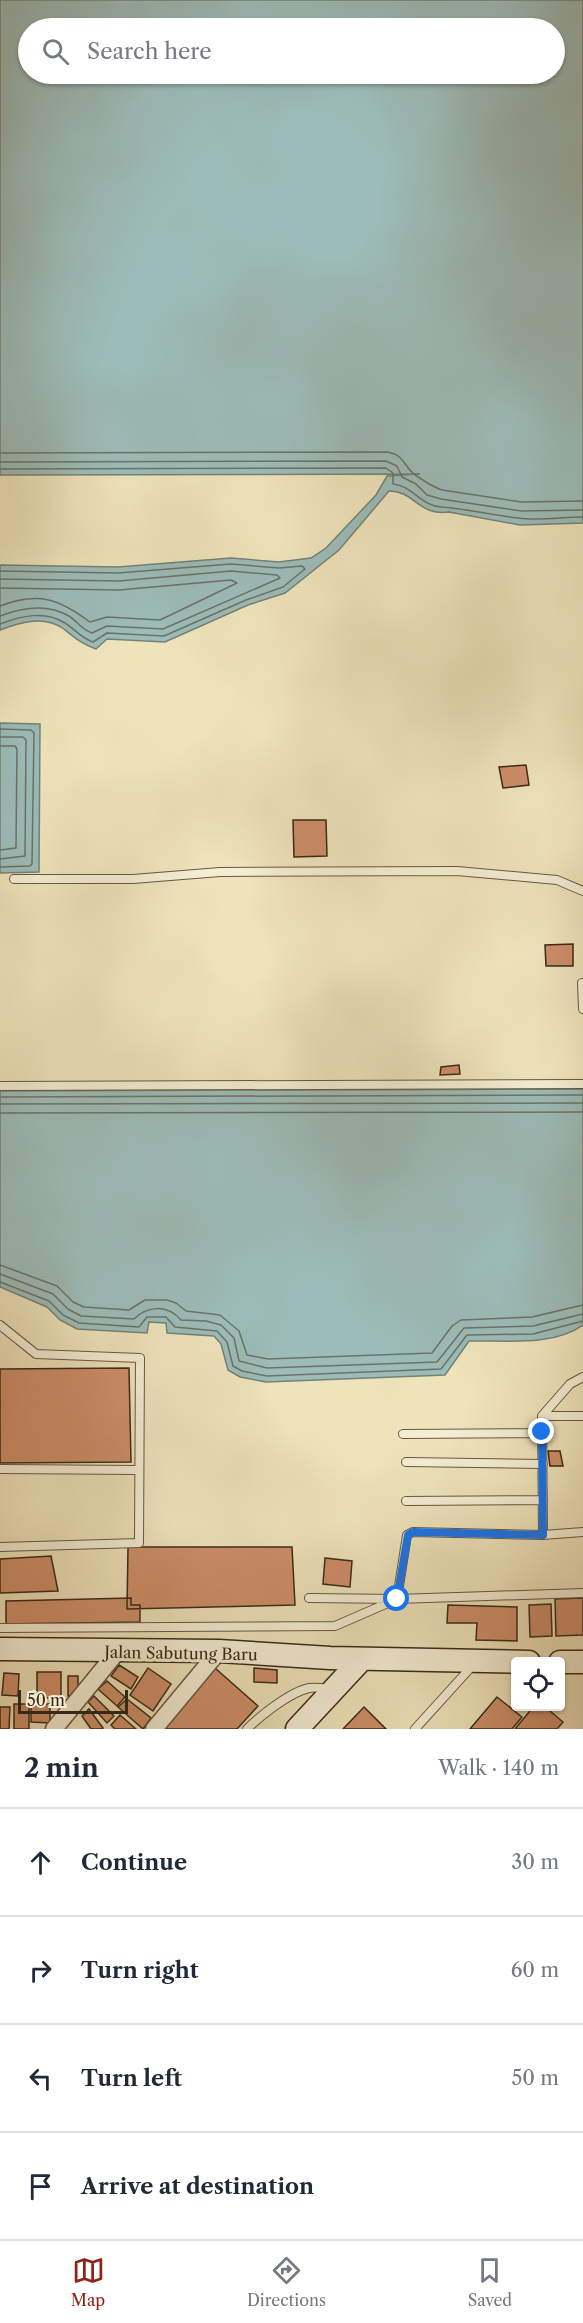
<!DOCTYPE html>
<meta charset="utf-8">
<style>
body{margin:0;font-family:"Libre Caslon Text",serif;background:#f2f2f3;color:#1f2937}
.controls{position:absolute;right:18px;bottom:18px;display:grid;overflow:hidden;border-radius:6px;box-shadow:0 2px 4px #0004}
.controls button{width:54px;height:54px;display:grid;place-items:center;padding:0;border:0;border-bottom:2px solid #e0e1e3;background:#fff;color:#1f2937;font:30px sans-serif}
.scale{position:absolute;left:18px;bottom:15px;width:110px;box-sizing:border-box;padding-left:6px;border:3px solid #382a17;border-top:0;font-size:16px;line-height:21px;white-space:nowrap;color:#382a17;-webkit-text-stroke:4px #f4edd3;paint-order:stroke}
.stop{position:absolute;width:18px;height:18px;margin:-14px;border:4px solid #1a73e8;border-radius:50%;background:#fff}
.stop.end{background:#1a73e8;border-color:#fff;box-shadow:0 2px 6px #0008}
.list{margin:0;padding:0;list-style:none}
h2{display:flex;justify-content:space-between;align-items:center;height:78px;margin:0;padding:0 24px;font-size:26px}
h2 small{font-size:20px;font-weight:400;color:#747a83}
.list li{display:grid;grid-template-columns:39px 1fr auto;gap:18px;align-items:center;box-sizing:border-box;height:108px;padding:0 24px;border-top:2px solid #e0e1e3}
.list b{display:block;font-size:22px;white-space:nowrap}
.list em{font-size:20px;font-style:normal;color:#747a83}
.icon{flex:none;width:33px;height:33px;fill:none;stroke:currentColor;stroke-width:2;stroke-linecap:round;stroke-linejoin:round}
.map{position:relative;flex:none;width:583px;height:1729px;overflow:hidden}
.search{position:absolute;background:#fff;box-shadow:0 2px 4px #0004;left:18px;right:18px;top:18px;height:66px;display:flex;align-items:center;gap:15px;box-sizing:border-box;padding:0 21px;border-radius:33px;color:#747a83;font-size:22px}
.sheet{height:510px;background:#fff}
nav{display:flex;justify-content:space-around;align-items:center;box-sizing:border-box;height:84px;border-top:2px solid #e0e1e3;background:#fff;font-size:16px;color:#747a83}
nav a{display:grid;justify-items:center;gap:3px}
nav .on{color:#8f2418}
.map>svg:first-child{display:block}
</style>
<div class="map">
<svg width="583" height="1729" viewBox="0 0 583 1729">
<rect width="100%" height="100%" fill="#eee3bb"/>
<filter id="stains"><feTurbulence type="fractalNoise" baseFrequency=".00333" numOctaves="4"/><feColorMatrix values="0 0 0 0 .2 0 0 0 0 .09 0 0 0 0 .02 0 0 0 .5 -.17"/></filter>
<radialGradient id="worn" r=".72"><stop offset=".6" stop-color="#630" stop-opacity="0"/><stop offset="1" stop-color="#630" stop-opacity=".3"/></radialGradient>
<path fill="#9cbcb9" stroke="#748278" stroke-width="1.5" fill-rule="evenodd" d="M0 0H583V523L520 525 449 512C418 516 415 491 389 491L339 550 285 593 248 605 165 642 107 639 96 649C82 644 75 638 64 629 44 615 21 622 0 630V565L118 567 231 558 279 562 311 558 326 548 376 495 387 476 420 474 0 475ZM554 28V74H28V28Z
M0 723 40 724 39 872 0 873Z
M583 1089V1325C552 1347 504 1340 469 1341L445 1375 266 1382 240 1377 228 1370 221 1344 214 1336 167 1333 166 1323 149 1322 147 1333 77 1329 60 1320 47 1307 0 1287V1091Z"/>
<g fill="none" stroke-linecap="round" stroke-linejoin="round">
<path stroke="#6a7368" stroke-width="1.5" d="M0 453 387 452C400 454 402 460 409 469 413 475 435 488 442 490L521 502 583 501
M0 462 386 461 397 466 402 477 416 484 427 495 441 499 521 511 583 510
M0 469 386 468 393 473V484C413 486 421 506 441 507 467 509 492 515 518 518 539 521 562 517 583 517
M0 571 118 573 231 564 279 568 302 566 305 569 283 587 246 600 164 636 107 633 93 642C81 638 76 630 65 623 45 610 21 616 0 624
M0 579 119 581 231 571 277 575 280 578 163 629 107 626 92 633C82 630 77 621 69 616 47 603 23 607 0 616
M0 588 119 590 231 580 237 583 160 620 107 617 90 622C59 599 38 591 0 606
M0 729 31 730 34 733 32 864 30 866 0 867
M0 737H23L26 740 25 856 0 859
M0 746H15L17 749 16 848 0 850
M0 1097 583 1095
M0 1104 583 1103
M0 1113 583 1112
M0 1265 57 1286 73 1302 84 1307 129 1310 145 1300H167L176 1303 186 1311 220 1315 239 1331 247 1355 268 1359 432 1353 452 1326 461 1320 532 1317 583 1305
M0 1274 53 1294 68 1309 81 1316 134 1319C147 1306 167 1304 181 1320L206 1321 221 1325 234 1338 239 1361 267 1368 437 1362 464 1328 533 1326 583 1314
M0 1282 49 1301 63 1315 79 1323 139 1327 147 1317H166L175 1327 217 1331 227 1342 233 1366 242 1371 267 1376 441 1369 467 1335 533 1334 583 1321"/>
</g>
<path fill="#cd8e69" stroke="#382a17" stroke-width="1.5" d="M526 765 529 785 503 788 499 767Z
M293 820H326L327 856 294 857Z
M573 944V966H546L545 945Z
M459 1065 460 1074 440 1075 441 1067Z
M129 1368 131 1462 0 1463V1369Z
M548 1451H560L563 1466H550Z
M128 1547H292L295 1605 127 1609Z
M51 1556 58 1591 0 1593V1559Z
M325 1558 352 1561 350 1587 323 1584Z
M131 1598V1605H140V1622L6 1624V1601Z
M583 1598V1635L556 1636 555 1599Z
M551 1604 552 1636 530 1637 529 1605Z
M448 1605 517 1607V1641L476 1640 477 1623H447Z
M119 1665 138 1677 131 1689 111 1676Z
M148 1668 171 1684 153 1711 130 1695Z
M215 1668 258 1706 237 1729H162Z
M254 1668 277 1670V1683L254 1682Z
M37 1672H61V1698H37Z
M4 1673 19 1674 18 1696 2 1695Z
M68 1676H78V1696H68Z
M107 1681 125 1697 117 1706 98 1689Z
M94 1696 114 1716 107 1723 88 1702Z
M497 1697 522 1717 512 1729H470Z
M127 1699 151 1718 143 1729 118 1707Z
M14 1704H29V1729H14Z
M31 1704H50V1723L31 1722Z
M534 1706H544L563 1722 557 1729H515Z
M0 1707H10L9 1729H0Z
M364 1707 386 1729H343Z
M89 1709 103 1728 102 1729H91L82 1716Z
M120 1715 136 1729H115L111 1725Z"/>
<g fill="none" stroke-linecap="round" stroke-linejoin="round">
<g stroke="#665840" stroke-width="10">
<path id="lane" d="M14 879H133L220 872 457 871 557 880 583 891
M582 983 583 1009
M0 1086 583 1084
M0 1325 36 1354 140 1358 139 1543 0 1547
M542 1416H583
M403 1434 542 1433
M406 1462 543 1464
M0 1469 139 1470
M406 1501 543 1500
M543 1535 542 1416 570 1384 583 1377
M309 1598 397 1599 407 1535 413 1532 543 1535 583 1532
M0 1628 335 1626 397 1599 583 1593
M247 1729C260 1716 290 1692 309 1688 315 1687 322 1688 328 1689
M415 1729 473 1665"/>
</g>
<g stroke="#665840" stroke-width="19">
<path id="street" d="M54 1729 117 1652
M154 1729 219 1651"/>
</g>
<g stroke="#382a17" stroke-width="25">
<path id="secondary" d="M0 1649 219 1651 330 1658 529 1662
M560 1662H583
M297 1729 362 1659"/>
</g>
<use href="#lane" stroke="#f4edd3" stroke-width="8"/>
<use href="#street" stroke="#f4edd3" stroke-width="16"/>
<use href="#secondary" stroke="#f4edd3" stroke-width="22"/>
</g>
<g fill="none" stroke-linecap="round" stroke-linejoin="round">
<path stroke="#1a73e8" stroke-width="8" d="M397 1599 408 1535 413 1532 543 1535 542 1432"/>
</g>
<g text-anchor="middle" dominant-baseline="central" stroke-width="6" stroke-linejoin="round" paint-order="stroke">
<g font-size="16" fill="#382a17" stroke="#f4edd3">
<text transform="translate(181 1653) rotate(1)">Jalan Sabutung Baru</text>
</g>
</g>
<rect width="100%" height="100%" filter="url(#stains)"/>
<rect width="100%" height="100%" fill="url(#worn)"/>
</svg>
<div class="controls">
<button><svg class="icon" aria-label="locate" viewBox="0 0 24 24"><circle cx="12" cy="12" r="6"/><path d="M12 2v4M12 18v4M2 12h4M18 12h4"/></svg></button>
</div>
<div class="scale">50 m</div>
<div class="stop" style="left:397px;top:1599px"></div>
<div class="stop end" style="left:542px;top:1432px"></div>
<div class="search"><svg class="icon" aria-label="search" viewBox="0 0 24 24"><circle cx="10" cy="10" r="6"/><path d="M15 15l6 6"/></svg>Search here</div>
</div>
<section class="sheet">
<h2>2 min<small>Walk · 140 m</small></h2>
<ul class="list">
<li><svg class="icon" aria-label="ahead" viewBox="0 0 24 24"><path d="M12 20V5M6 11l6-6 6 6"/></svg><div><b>Continue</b></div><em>30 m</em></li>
<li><svg class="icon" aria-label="right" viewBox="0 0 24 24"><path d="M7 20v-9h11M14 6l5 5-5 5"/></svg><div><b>Turn right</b></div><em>60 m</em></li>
<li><svg class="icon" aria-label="left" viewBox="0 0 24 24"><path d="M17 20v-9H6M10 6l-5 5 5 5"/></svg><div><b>Turn left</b></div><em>50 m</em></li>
<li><svg class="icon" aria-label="arrive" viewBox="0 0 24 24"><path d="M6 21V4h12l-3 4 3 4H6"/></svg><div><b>Arrive at destination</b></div></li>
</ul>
</section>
<nav>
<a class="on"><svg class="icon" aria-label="map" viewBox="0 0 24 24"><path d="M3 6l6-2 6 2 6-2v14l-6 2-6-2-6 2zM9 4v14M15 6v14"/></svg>Map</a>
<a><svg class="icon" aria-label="directions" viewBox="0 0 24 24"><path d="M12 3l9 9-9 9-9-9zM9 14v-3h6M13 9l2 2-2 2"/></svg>Directions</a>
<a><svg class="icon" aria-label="saved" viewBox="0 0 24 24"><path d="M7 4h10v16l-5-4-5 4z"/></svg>Saved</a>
</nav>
